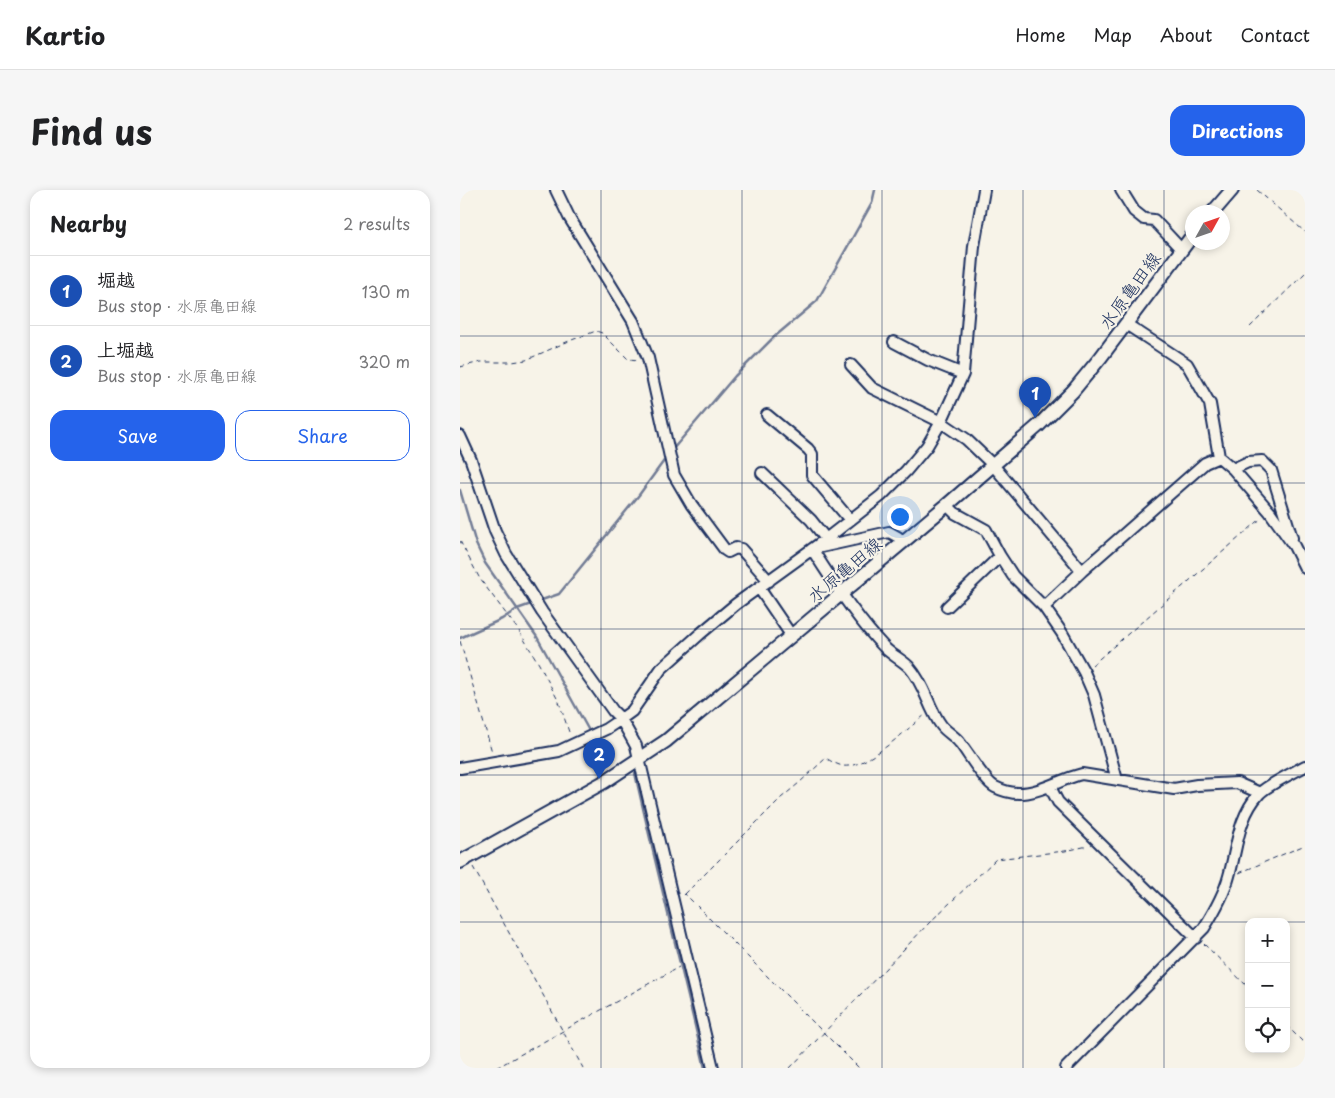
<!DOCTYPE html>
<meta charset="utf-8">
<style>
body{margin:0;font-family:"Playpen Sans","Klee One",sans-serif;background:#f6f6f6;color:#202124}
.controls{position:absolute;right:15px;bottom:15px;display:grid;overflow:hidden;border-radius:10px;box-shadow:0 2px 8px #0003}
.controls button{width:45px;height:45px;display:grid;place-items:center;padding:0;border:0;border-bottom:1px solid #e0e0e0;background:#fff;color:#202124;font:25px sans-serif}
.compass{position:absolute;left:725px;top:15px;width:45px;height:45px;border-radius:50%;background:#fff;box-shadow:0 2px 8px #0003;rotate:50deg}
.you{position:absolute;left:439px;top:326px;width:18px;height:18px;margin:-12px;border:4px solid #fff;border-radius:50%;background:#1a73e8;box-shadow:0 0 0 8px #1a73e833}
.badge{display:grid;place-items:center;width:32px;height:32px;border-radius:50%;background:#2563eb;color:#fff;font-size:16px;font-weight:700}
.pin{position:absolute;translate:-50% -41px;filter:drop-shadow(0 1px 2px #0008)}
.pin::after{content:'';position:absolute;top:26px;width:18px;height:15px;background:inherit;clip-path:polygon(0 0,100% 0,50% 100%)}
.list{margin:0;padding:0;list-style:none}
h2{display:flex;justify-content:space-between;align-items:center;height:65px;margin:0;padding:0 20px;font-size:21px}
h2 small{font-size:16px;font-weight:400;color:#757577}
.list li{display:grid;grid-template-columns:32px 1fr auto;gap:15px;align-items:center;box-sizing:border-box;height:70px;padding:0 20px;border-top:1px solid #e0e0e0}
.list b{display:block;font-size:19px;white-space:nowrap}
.list p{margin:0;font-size:16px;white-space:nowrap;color:#757577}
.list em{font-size:16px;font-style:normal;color:#757577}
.actions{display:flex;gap:10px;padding:15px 20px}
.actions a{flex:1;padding:11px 0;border:1px solid #2563eb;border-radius:15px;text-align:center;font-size:18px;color:#2563eb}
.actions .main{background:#2563eb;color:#fff}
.icon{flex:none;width:28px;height:28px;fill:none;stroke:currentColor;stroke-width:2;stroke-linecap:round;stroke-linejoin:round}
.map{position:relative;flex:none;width:845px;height:878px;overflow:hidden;border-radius:15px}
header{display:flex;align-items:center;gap:30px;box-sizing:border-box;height:70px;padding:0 25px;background:#fff;border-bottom:1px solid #e0e0e0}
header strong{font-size:24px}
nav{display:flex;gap:28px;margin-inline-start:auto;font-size:18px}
.intro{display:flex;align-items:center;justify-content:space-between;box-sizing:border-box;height:120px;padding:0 30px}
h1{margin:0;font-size:35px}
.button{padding:12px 22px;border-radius:15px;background:#2563eb;color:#fff;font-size:18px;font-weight:700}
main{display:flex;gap:30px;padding:0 30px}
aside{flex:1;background:#fff;border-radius:15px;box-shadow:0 2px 8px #0003}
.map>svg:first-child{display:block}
</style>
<header>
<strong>Kartio</strong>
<nav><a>Home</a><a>Map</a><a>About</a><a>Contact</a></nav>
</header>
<div class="intro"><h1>Find us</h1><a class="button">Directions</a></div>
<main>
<aside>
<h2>Nearby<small>2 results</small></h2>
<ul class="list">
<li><span class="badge" style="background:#1a4fb4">1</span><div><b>堀越</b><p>Bus stop · 水原亀田線</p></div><em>130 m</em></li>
<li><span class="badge" style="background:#1a4fb4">2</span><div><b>上堀越</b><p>Bus stop · 水原亀田線</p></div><em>320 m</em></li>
</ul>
<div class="actions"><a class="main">Save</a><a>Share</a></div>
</aside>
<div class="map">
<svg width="845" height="878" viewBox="0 0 845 878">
<rect width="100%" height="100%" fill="#f7f3e8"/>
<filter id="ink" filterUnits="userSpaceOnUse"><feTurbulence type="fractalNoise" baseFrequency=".02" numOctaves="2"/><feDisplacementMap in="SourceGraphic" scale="10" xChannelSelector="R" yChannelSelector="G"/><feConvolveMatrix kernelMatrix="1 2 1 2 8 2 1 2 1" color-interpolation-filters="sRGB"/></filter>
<g filter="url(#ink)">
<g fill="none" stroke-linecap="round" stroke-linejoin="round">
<path stroke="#727c95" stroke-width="2.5" d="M213 259 275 186 313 148 357 111 412 13 415 0
M0 300 16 354 25 373 77 447 128 539
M79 411 99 404 179 305 206 268
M0 448 42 429 57 419 74 413
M175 583C197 682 222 779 245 878"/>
<g stroke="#1b2f5e" stroke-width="14">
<path id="minor" d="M96 0 109 27 173 131 188 168 214 285 231 314 265 360 268 362 276 358 281 359 309 391
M661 0 674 21 684 29 694 30 721 59
M666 134 727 174 750 214 759 267 773 279 810 322 834 356 845 378
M434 152 468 170 503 184
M391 175 412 198 481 232 506 249 533 275 622 381
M307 225 348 259 352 264V285L390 330
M0 246 11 270 35 341 46 364 82 422 153 521 161 529 176 556 253 878
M773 279 788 272 802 271 811 280 832 348
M302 283 351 330 366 349
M487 315 495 323 526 340 540 366 553 386 584 417 602 443 624 482 634 505 657 590
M442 353 438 347 429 342 352 359C372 391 398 430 424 457 431 465 443 470 450 478 465 495 468 517 481 535 486 542 495 546 500 553 508 563 525 592 535 597 568 614 592 591 622 584L714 599 737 595 777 593 800 603
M299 398 331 445
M487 417 540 366
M584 417 622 381 745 273 759 267
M0 578 99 561 146 539 161 529 172 521 201 479 240 444 276 414 366 349 421 306 446 281 467 256 481 232 503 184 514 56 524 0
M590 597 598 612 736 748
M606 878 744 738C754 722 764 705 769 686 777 658 778 627 799 604 807 595 833 583 845 576"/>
</g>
<g stroke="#1b2f5e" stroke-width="16">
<path id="major" d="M753 22 772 0
M0 672 144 592 206 551 487 315 578 236 613 201 641 167 732 46"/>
</g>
<path stroke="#1b2f5e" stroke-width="1" stroke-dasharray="5 4" stroke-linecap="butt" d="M797 0 845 42
M790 137 845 83
M0 177 21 172H52L66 170 109 151 136 141 142 143 168 169 179 170
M0 351 20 389 59 441 79 474 99 512 110 545
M0 451 32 562
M632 475 803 327
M13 677 123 878
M779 683 845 655
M225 704 321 608 339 593 366 568C370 571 378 575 383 576 406 579 447 539 465 525
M223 706 225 704 399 878
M744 754 789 798
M826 835 845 854
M36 878 219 777
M330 878 469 733 536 669 605 661 628 656"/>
<use href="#minor" stroke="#f7f3e8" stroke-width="10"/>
<use href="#major" stroke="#f7f3e8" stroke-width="12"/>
</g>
</g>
<path fill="none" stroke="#1b2f5e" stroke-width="1" stroke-opacity="0.55" d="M141 0V878M282 0V878M422 0V878M563 0V878M704 0V878M0 146H845M0 293H845M0 439H845M0 585H845M0 732H845"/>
<g text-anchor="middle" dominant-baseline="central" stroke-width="4.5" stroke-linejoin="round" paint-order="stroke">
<g font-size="18" fill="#1b2f5e" stroke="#f7f3e8">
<text transform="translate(669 100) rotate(-54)">水原亀田線</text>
<text transform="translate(384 379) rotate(-40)">水原亀田線</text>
</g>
</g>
</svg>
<div class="controls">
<button>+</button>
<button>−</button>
<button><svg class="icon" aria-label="locate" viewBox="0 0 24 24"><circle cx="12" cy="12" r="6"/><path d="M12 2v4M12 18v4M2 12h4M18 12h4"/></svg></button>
</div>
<svg class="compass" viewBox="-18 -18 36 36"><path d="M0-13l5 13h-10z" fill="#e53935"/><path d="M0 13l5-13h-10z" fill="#757577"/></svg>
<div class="you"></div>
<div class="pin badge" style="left:575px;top:228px;background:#1a4fb4">1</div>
<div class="pin badge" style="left:139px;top:589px;background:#1a4fb4">2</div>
</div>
</main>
